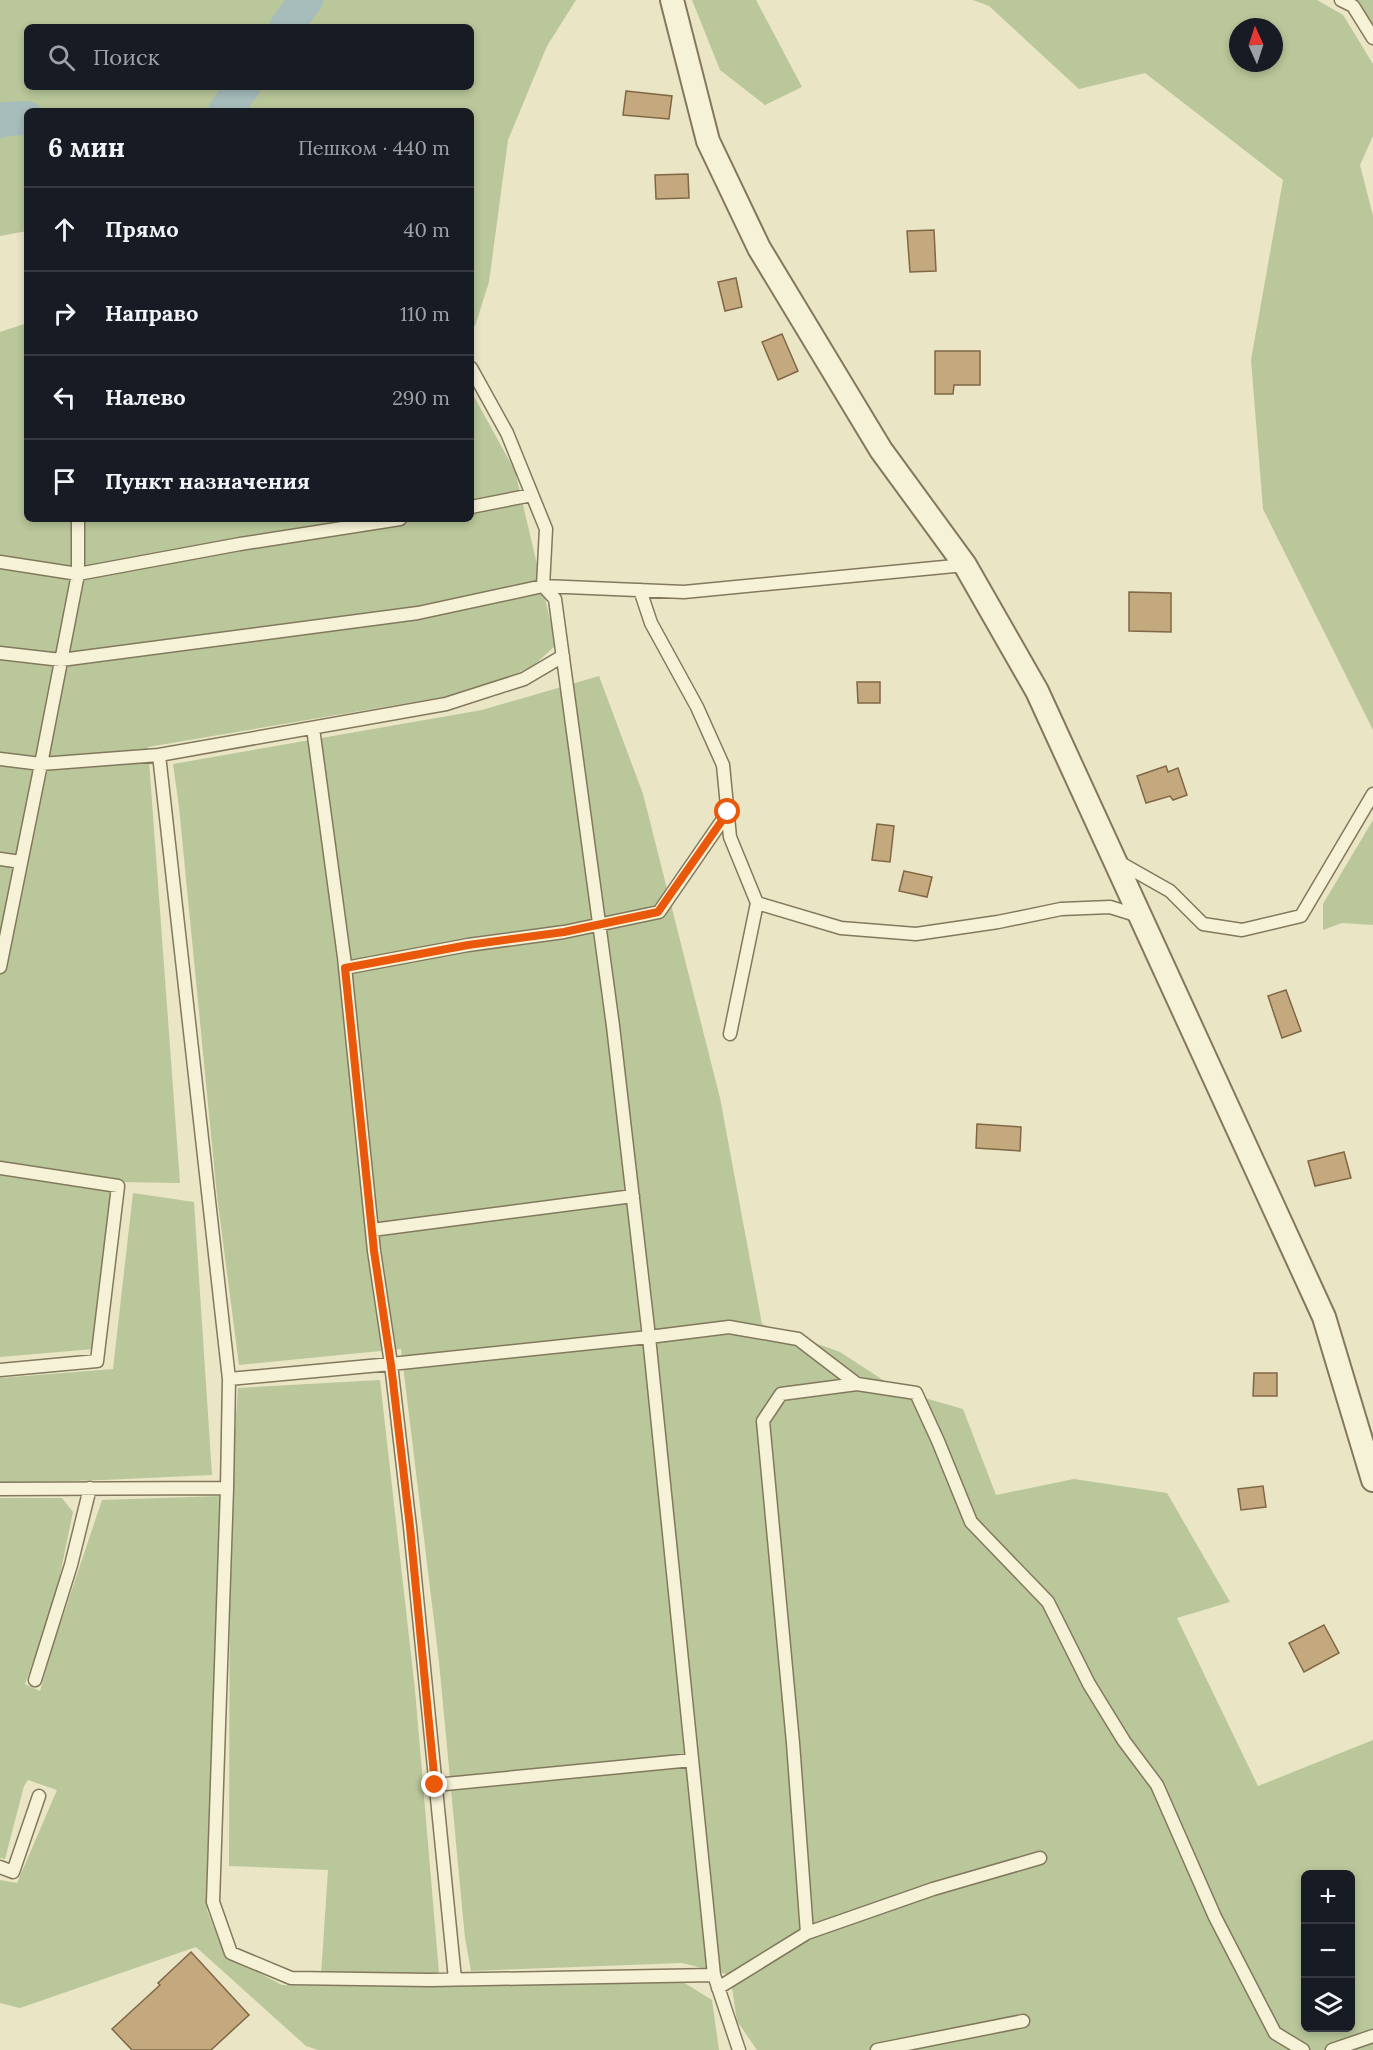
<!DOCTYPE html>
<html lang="ru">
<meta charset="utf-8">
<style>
body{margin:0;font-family:Lora,serif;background:#242831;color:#f1f3f6}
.controls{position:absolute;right:18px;bottom:18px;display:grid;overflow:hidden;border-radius:9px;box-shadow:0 3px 9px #0003}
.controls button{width:54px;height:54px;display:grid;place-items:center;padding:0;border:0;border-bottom:2px solid #363941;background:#171b24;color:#f1f3f6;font:30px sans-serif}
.compass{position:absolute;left:1229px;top:18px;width:54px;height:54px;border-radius:50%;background:#171b24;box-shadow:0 3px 9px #0003;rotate:357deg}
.stop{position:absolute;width:18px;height:18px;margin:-14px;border:4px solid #ea580c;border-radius:50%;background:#fff}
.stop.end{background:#ea580c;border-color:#fff;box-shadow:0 2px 6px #0008}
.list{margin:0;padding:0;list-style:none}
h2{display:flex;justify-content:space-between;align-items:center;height:78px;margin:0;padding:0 24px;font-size:26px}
h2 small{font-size:20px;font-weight:400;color:#9ea1a6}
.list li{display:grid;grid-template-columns:39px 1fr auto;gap:18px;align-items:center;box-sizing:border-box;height:84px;padding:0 24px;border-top:2px solid #363941}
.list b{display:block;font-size:22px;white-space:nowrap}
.list em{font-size:20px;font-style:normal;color:#9ea1a6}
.icon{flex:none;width:33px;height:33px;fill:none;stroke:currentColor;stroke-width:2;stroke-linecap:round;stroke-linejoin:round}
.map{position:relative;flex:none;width:1373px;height:2050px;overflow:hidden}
.search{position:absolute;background:#171b24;box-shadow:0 3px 9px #0003;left:24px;top:24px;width:450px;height:66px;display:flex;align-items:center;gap:15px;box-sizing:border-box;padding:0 21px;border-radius:9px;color:#9ea1a6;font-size:22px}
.panel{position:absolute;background:#171b24;box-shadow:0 3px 9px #0003;left:24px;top:108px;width:450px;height:414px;border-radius:9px}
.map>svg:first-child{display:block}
</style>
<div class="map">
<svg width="1373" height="2050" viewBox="0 0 1373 2050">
<rect width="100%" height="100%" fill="#eae5c5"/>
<path fill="#b9c79a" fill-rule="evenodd" d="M0 0H576L547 46 508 140 489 282 475 326 471 325V111H27V231L0 236ZM27 27H471V87H27Z
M692 0H756L802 87 765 105 720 70Z
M973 0H1317L1343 15 1373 64V136L1360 165 1373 216V730L1263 509 1251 360 1283 180 1145 73 1079 89 989 6ZM1238 27H1274V63H1238Z
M1340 0H1373V23Z
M27 323V519H471V391L515 471 556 645 533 666 478 691 148 747 180 1183 117 1182 94 1349 0 1357V332Z
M599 676 643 794 720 1098 762 1324 840 1352 900 1391 963 1409 996 1495 1074 1479 1167 1493 1230 1602 1177 1618 1258 1786 1373 1740V2050H757L737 2021 730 1975 682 1963 471 1971 465 1938 439 1662 401 1349 239 1365 217 1196 179 807 173 764 482 710ZM1306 1874H1350V2028H1306Z
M1373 820V925L1342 923 1323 930V904Z
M133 1193 194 1202 212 1475 103 1480 0 1483V1378L113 1369Z
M380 1380 415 1690 439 1973 321 1975 328 1870 229 1866 230 1503 238 1388Z
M222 1496 215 1640 207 1910 225 1955 282 1985 327 1986 683 1982 712 2000 719 2050H318L306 2046 196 1947 20 2008 0 2003V1880L17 1883 57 1790 28 1780 24 1786 5 1859 0 1858V1498H62L73 1512 55 1599 25 1684 40 1691 54 1643 102 1500Z"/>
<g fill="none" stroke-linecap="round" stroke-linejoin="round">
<path stroke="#a6bdbb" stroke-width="34" d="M286 27 306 0
M225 111 243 87
M0 121 5 119 27 118"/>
</g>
<path fill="#c4a87e" stroke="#806745" stroke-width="1.5" d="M626 91 672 96 669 119 623 115Z
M688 174 689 198 656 199 655 175Z
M934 230 936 271 910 272 907 231Z
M736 278 742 307 725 311 718 282Z
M782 334 798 371 778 380 762 342Z
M935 351H980V385H954L953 394H935Z
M1129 592 1171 593V632L1129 631Z
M857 682H880V703H858Z
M1166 766 1168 772 1178 768 1187 795 1173 800 1170 796 1146 803 1137 776Z
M877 824 894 826 890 862 872 860Z
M904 871 932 877 927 897 899 891Z
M1286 990 1301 1031 1282 1038 1268 996Z
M977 1124 1021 1127 1020 1151 976 1148Z
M1344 1152 1351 1178 1315 1186 1308 1161Z
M1254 1373H1277V1396H1253Z
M1263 1486 1266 1507 1241 1510 1238 1489Z
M1324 1625 1339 1653 1304 1672 1289 1643Z
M191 1952 249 2015 211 2050H132L112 2029 160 1985 158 1983Z"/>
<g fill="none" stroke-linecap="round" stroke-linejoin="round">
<g stroke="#83785d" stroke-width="15">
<path id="service" d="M1341 0 1353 6 1373 38
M471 368 507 433 546 529 543 586 684 592 965 565
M471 507 532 495
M78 519V574L240 544 400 519
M0 562 78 574 41 764 0 759
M640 590 651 623 697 707 723 765 730 837 757 903 841 928 916 934 998 922 1061 909 1110 907 1139 916
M0 653 61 660 418 613 543 586 555 599 613 1026 649 1337 391 1364 374 1251 344 957 313 728
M159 755 446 704 524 679 563 656
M0 859 21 862
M1117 861 1170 891 1203 924 1242 930 1301 916 1373 794
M0 967 41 764 159 755 229 1379
M345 968 468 945 564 932 659 912 728 812
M730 1034 757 903
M0 1168 118 1186 97 1361 0 1370
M372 1230 633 1196
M227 1488 229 1379 391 1364 410 1527 455 1979
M0 1489 227 1488 213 1902 231 1953 291 1978 430 1980 714 1975 739 2050
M35 1680 71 1565 90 1488
M435 1785 692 1760
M0 1867 13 1872 39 1796
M807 1933 933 1889 1040 1858
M714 1975 649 1337 729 1327 798 1339 857 1384 916 1393 938 1441 971 1522 1048 1602 1089 1684 1124 1741 1157 1785 1215 1917 1275 2033 1303 2050
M718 1988 807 1933 793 1743 763 1421 781 1394 857 1384
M877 2050 1023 2021
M1332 2050 1373 2036"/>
</g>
<g stroke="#83785d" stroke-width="26">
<path id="minor" d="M672 0 708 141 759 248 881 450 965 565 1037 691 1324 1317 1373 1480"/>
</g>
<use href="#service" stroke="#f5f2d7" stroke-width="12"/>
<use href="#minor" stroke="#f5f2d7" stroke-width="22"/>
</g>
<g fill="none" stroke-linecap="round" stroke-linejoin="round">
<path stroke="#ea580c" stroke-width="8" d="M435 1785 410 1527 391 1365 374 1251 345 968 468 945 564 932 658 912 728 812"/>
</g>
</svg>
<div class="controls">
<button>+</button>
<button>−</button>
<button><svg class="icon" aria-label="layers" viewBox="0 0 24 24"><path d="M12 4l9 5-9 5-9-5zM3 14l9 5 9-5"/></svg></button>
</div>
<svg class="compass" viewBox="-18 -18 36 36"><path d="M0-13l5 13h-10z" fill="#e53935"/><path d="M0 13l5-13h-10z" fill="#9ea1a6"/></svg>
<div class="stop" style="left:728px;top:812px"></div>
<div class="stop end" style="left:435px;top:1785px"></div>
<div class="search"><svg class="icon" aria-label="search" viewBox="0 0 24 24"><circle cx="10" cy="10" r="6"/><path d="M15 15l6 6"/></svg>Поиск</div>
<section class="panel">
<h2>6 мин<small>Пешком · 440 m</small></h2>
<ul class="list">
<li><svg class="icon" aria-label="ahead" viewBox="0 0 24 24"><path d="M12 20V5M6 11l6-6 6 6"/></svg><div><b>Прямо</b></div><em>40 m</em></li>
<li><svg class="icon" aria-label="right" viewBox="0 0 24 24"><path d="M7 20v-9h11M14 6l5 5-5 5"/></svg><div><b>Направо</b></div><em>110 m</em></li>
<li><svg class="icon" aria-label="left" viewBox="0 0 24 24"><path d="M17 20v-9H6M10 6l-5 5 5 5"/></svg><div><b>Налево</b></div><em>290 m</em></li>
<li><svg class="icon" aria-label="arrive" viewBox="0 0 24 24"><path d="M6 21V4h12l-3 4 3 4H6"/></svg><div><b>Пункт назначения</b></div></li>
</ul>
</section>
</div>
